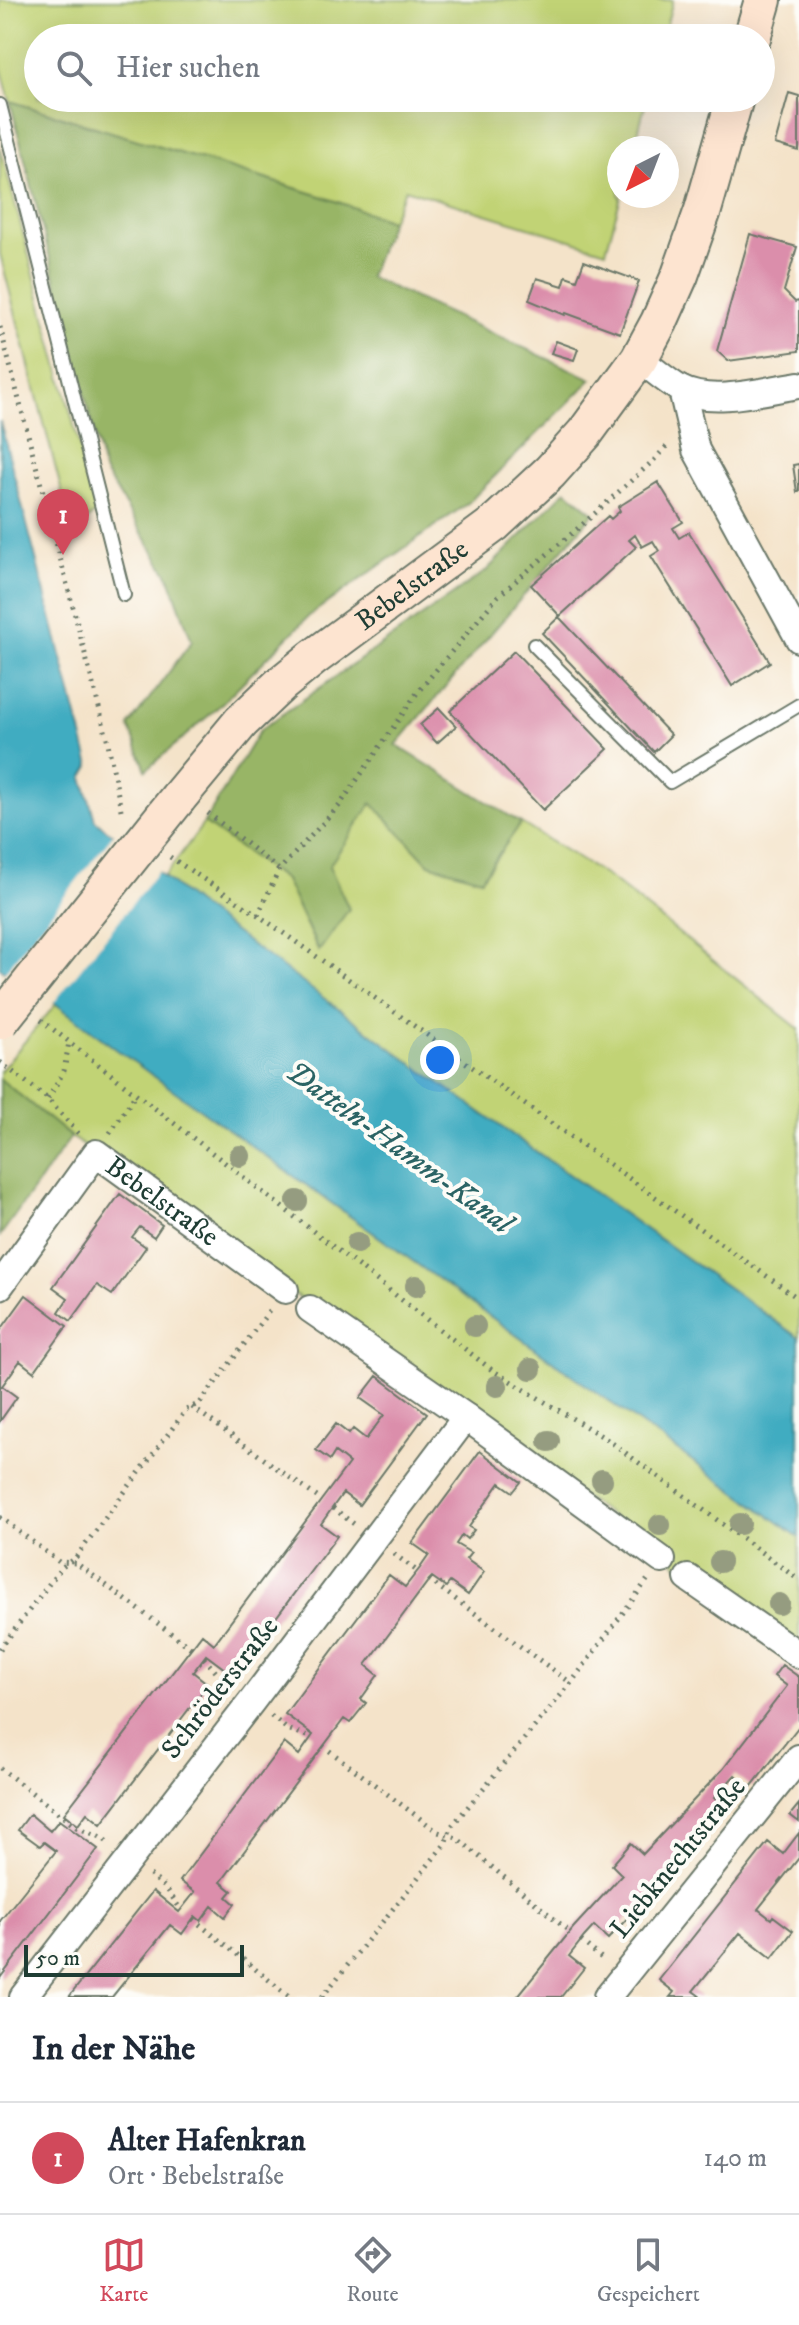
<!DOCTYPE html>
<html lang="de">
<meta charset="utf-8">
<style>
body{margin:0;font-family:"IM FELL DW Pica",serif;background:#f2f2f3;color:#1f2937}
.compass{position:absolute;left:607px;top:136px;width:72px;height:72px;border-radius:50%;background:#fff;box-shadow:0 8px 32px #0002;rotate:222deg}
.scale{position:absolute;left:24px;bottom:20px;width:220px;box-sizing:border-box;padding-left:8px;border:4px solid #1f3d34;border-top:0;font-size:22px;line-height:28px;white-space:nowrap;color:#1f3d34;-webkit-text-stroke:6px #fdfcf7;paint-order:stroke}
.you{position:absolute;left:440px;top:1060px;width:28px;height:28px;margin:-20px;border:6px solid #fff;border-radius:50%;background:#1a73e8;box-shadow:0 0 0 12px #1a73e833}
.badge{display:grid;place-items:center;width:52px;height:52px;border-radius:50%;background:#d1495b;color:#fff;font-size:26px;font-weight:700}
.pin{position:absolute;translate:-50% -66px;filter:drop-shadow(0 2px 4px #0008)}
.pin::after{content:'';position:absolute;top:42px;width:28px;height:24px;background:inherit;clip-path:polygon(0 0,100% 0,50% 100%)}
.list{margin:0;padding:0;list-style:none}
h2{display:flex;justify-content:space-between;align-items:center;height:104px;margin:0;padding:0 32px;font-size:34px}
h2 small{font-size:26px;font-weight:400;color:#747a83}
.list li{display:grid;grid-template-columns:52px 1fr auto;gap:24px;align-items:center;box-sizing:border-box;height:112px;padding:0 32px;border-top:2px solid #e0e1e3}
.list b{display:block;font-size:30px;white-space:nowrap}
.list p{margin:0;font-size:26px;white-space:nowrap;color:#747a83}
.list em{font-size:26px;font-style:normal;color:#747a83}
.icon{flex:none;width:44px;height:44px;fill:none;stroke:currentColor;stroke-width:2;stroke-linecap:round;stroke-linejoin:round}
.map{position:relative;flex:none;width:799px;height:1997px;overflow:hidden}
.search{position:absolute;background:#fff;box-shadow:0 8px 32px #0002;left:24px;right:24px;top:24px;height:88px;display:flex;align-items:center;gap:20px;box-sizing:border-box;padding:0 28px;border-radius:44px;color:#747a83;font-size:30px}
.sheet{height:216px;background:#fff}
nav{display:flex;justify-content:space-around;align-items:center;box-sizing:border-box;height:112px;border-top:2px solid #e0e1e3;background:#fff;font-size:22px;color:#747a83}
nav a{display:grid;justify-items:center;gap:4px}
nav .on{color:#d1495b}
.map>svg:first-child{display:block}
</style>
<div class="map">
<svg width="799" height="1997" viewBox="0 0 799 1997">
<rect width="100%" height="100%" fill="#fdfcf7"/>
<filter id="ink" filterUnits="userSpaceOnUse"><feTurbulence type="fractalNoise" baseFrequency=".0125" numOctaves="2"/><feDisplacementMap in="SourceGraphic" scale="16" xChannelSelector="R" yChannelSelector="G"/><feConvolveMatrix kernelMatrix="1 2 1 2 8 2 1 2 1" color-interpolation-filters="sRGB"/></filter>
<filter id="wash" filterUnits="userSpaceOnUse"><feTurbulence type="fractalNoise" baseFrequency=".006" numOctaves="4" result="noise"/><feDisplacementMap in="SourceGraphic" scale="32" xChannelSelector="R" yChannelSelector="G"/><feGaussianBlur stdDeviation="1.8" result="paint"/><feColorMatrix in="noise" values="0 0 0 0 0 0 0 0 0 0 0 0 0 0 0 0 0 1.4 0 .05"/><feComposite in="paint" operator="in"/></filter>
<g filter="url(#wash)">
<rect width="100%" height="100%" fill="#f4e3c9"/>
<path fill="#c1d375" stroke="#708854" stroke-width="2" d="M0 0H673L663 38H38V98H647L634 148H619V196H621L606 251 405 189 391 221 324 197 10 101 0 63Z
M0 147 97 512 72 531 0 254Z
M372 803 481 879 521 823 611 879 799 1029V1338L414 1065 195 903 164 877 204 823 285 880 318 950 328 866Z
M56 1004 120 1052 799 1537V1653L627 1527 71 1137 0 1079V1071Z"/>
<path fill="#98b566" stroke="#5c794d" stroke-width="2" d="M10 101 324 197 391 221 369 277 592 379 468 503 310 615 214 711 146 770 129 726 192 641 168 575 104 471Z
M566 490 594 513 396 745 521 823 481 879 429 864 372 803 329 866 349 909 319 951 285 880 204 823 260 730 486 571Z
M0 1079 71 1137 0 1236Z"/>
<path fill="#41acc1" stroke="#30747a" stroke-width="2" d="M0 421 90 766 83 778 95 820 195 903 414 1065 799 1338V1537L120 1052 56 1004 0 968Z"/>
<path fill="#f4e3c9" d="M115 832 160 869 52 1005 3 974Z"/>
<g id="blocks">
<path fill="#db8eab" d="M789 93 799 96V151L775 144Z
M750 234 797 247 784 291 795 302 799 301V351L728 361 717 351Z
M584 261 639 281 620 333 566 313 565 315 529 300 537 278 563 286 566 276 577 280Z
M556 341 578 349 574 360 551 353Z
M799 464V491L797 492 793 465Z
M658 482 683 522 673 528 679 538 689 532 770 662 732 686 651 556 659 551 653 541 642 547 635 535 629 540 636 547 560 616 531 585 608 516 611 519 620 511 618 507Z
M559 617 671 735 654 752 542 633Z
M514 651 608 749 543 810 450 711Z
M439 708 456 726 437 743 420 725Z
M120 1194 162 1225 154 1237 140 1227 132 1237 146 1247 112 1295 97 1285 71 1321 59 1312 68 1298 53 1287Z
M26 1295 67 1326 34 1372 20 1361 2 1386 17 1397 0 1421V1331Z
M377 1376 427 1413 359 1505 343 1493 335 1504 321 1524 337 1536 233 1675 206 1655 193 1672 208 1684 101 1824 87 1813 78 1825 64 1814 202 1634 214 1644 349 1463 335 1452 330 1460 316 1450 336 1424 349 1434 353 1429 366 1439 384 1415 360 1398Z
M480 1451 521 1482 513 1492 500 1483 469 1527 474 1530 467 1539 462 1535 456 1544 471 1553 466 1559 484 1572 468 1595 450 1582 446 1587 432 1577 429 1580 366 1665 378 1675 361 1699 366 1703 350 1723 344 1719 221 1882 232 1891 227 1897 235 1904 225 1917 212 1906 201 1921 195 1916 182 1934 170 1925 112 1997H69L153 1891 179 1912 195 1892 180 1881 267 1765 284 1743 299 1755 313 1735 285 1714 389 1575 405 1587 420 1568 429 1555 412 1543Z
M782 1665 799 1677V1726L751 1787 735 1775 714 1798 727 1811 608 1939 594 1926 584 1937 569 1956 584 1968 561 1997H517L573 1928 622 1875 612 1865 631 1843 643 1854 723 1769 787 1686 774 1676Z
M799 1804V1822L790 1815Z
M30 1814 50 1831 59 1820 98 1849 0 1978V1921L56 1851 44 1842 40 1846 18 1830Z
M799 1833V1858L758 1909 771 1919 773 1916 793 1931 772 1958 740 1933 693 1991 701 1997H670L674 1992 659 1980 768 1842 783 1854Z"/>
</g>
</g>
<g filter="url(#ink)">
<use href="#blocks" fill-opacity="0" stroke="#6a7768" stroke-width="2"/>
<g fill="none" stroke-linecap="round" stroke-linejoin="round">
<g stroke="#6a7768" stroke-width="16">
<path id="service" d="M0 105 124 595
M534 645 670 782 799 705"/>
</g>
<g stroke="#6a7768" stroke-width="30">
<g id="minor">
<path d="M639 359C653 369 666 381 680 389 712 406 766 390 799 385"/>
<path d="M682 390 696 450 799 639"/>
<path id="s1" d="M0 1286 96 1153 285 1290"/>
<path d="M310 1309 466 1417 662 1560"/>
<path d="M688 1578 799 1655"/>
<path d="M23 1997 252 1701 466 1417"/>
<path d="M607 1997 799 1758"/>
</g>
</g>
<g stroke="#6a7768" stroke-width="40">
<g id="secondary">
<path d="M752 38 763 0"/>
<path id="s2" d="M178 798 241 722 281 684 313 658 494 524 550 472 585 433 639 359 659 322 680 275 703 210 735 98"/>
</g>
</g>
<path stroke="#6a7768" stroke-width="5" stroke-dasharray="2 6" stroke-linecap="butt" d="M0 327 107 738 122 815
M208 813 279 870
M170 857 258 915 799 1299
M258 915 279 870 339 806 417 693 498 596 583 524 653 461 667 446
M41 1020 492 1370 608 1440 799 1580
M0 1062 48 1099 79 1134
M48 1099 64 1071 69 1042
M110 1133 135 1095
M192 1407 321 1500
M333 1508 354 1524
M0 1517 59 1562 76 1563 191 1648
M394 1554 417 1571
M429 1580 571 1683
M0 1649 61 1568 76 1557 186 1410 200 1403 270 1310
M204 1658 221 1678 231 1686
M271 1716 287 1729 311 1737
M323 1746 438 1832 457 1838 570 1932
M0 1768 76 1827 101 1837 110 1844
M150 1875 166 1888 181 1910
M193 1919 290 1997
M581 1941 605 1961
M322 1997 445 1844 451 1827 571 1683 648 1579"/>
<use href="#service" stroke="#fff" stroke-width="12"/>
<use href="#minor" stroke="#fff" stroke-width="26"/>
<use href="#secondary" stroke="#fde4d0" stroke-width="36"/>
<g stroke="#6a7768" stroke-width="40" stroke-linecap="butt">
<path id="secondary-bridge" d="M0 1021 178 798"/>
</g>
<use href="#secondary-bridge" stroke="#fde4d0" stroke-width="36"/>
</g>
<g fill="#959c80">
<circle cx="240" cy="1156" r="11"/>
<circle cx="297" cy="1201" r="11"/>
<circle cx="357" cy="1243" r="11"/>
<circle cx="416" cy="1286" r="11"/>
<circle cx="475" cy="1326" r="11"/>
<circle cx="531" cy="1369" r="11"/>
<circle cx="497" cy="1386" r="11"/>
<circle cx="549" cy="1441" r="11"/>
<circle cx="602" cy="1480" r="11"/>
<circle cx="740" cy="1524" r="11"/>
<circle cx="660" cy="1525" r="11"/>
<circle cx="720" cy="1562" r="11"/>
<circle cx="779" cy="1604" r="11"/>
</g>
</g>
<g text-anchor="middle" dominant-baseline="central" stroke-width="8" stroke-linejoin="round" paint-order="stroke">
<g font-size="28" fill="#1f3d34" stroke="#fdfcf7">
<text stroke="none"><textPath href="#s2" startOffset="318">Bebelstraße</textPath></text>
<text stroke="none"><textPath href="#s1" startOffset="246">Bebelstraße</textPath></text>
<text transform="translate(220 1688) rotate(-52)">Schröderstraße</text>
<text transform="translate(678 1858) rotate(-51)">Liebknechtstraße</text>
</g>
<g font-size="30" font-style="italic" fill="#2b6465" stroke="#fdfcf7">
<text transform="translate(399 1148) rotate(36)">Datteln-Hamm-Kanal</text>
</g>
</g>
</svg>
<svg class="compass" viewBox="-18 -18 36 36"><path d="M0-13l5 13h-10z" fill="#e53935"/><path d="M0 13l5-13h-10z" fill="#747a83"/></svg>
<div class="scale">50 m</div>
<div class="you"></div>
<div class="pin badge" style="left:63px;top:555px">1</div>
<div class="search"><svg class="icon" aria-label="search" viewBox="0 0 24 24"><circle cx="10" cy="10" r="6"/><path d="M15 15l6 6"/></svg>Hier suchen</div>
</div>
<section class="sheet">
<h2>In der Nähe<small></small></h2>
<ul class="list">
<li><span class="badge">1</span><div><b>Alter Hafenkran</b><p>Ort · Bebelstraße</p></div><em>140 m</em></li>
</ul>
</section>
<nav>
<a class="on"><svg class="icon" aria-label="map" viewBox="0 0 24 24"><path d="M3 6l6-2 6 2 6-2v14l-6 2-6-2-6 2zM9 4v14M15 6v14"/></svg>Karte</a>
<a><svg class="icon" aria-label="directions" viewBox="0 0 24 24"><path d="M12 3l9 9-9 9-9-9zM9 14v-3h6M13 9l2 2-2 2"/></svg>Route</a>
<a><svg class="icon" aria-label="saved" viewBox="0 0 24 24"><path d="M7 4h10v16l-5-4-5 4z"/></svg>Gespeichert</a>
</nav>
